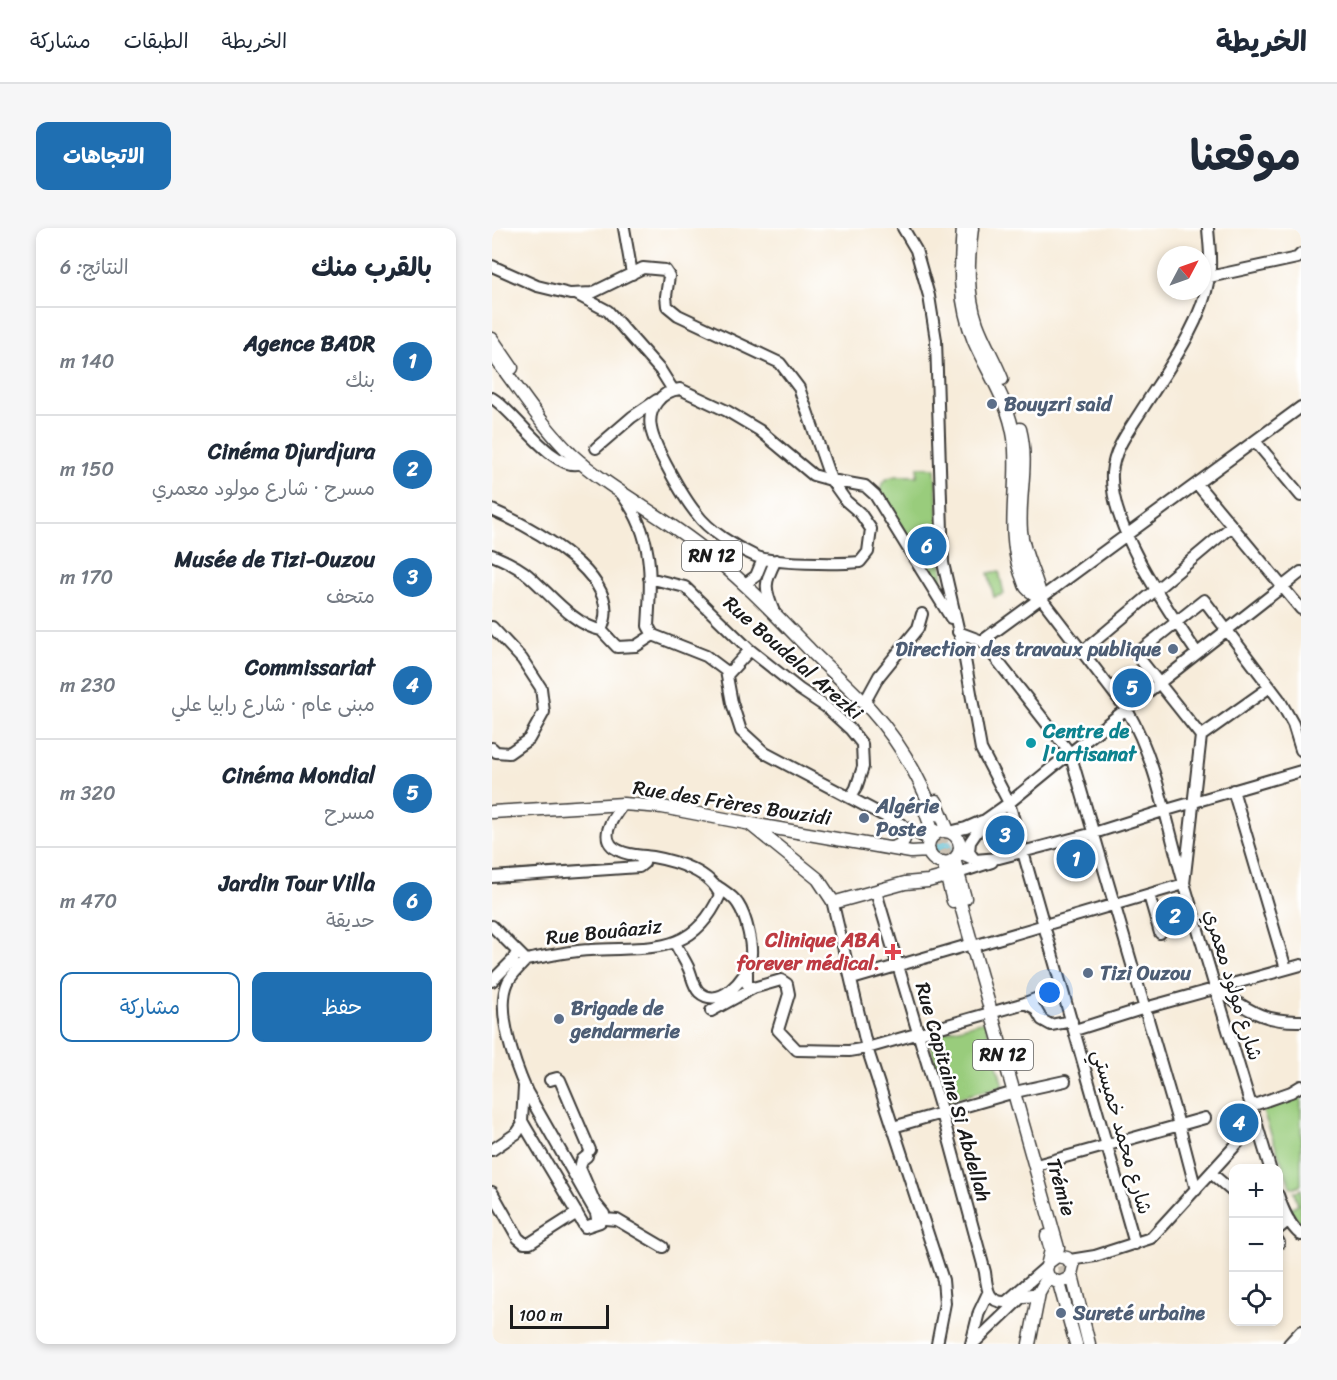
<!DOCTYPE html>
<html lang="ar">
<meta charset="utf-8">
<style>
body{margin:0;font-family:Sriracha,"Playpen Sans Arabic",sans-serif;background:#f6f6f7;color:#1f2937;direction:rtl}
.controls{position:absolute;right:18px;bottom:18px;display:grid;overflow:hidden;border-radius:12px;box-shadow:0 3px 9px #0003}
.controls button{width:54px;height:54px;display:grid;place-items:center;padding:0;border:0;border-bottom:2px solid #e0e1e3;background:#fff;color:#1f2937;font:30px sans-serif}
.compass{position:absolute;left:665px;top:18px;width:54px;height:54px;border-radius:50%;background:#fff;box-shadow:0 3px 9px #0003;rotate:49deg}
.scale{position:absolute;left:18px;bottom:15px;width:99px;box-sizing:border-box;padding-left:6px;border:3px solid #1c1c1c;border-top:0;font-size:16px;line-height:21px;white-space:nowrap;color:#1c1c1c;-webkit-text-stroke:4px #fff;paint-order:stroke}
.you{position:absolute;left:558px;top:765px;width:21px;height:21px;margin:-15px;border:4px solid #fff;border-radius:50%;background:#1a73e8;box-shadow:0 0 0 9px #1a73e833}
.badge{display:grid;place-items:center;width:39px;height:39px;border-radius:50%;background:#1f6fb2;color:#fff;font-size:20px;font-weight:700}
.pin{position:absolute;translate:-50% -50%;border:3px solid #fff;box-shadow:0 2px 6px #0006}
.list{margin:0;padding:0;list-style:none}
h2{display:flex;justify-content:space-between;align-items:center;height:78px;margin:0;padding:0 24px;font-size:26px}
h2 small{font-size:20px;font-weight:400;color:#747a83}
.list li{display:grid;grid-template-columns:39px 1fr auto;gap:18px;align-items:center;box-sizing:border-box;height:108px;padding:0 24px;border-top:2px solid #e0e1e3}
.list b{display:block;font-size:22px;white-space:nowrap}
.list p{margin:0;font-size:20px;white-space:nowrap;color:#747a83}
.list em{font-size:20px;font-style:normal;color:#747a83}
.actions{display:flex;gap:12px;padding:18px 24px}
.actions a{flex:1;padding:14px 0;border:2px solid #1f6fb2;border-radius:12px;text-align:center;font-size:21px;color:#1f6fb2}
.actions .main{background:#1f6fb2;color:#fff}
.icon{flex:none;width:33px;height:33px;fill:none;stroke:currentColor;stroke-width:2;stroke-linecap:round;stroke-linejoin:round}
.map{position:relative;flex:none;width:809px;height:1116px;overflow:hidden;direction:ltr;border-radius:12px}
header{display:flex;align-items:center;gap:36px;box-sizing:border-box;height:84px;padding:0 30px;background:#fff;border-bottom:2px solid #e0e1e3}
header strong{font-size:28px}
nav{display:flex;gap:33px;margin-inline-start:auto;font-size:21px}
.intro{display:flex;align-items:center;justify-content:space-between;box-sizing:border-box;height:144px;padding:0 36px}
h1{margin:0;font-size:42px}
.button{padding:15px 27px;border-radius:12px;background:#1f6fb2;color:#fff;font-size:21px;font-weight:700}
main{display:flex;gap:36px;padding:0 36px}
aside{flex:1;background:#fff;border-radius:12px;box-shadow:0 3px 9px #0003}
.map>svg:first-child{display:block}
</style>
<header>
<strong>الخريطة</strong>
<nav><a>الخريطة</a><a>الطبقات</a><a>مشاركة</a></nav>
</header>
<div class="intro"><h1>موقعنا</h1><a class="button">الاتجاهات</a></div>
<main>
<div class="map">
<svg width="809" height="1116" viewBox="0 0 809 1116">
<rect width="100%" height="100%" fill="#fff"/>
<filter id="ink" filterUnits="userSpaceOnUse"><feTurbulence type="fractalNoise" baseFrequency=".0167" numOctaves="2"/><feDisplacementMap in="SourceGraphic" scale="12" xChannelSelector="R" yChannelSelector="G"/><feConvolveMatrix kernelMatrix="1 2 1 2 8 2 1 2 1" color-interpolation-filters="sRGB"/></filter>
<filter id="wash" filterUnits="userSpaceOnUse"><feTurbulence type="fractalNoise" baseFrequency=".008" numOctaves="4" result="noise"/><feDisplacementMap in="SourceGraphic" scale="24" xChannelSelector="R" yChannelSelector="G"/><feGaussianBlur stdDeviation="1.35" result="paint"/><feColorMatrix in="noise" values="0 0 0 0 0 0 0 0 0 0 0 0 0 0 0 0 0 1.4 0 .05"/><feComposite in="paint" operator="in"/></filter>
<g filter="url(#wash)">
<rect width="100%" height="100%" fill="#f7ecda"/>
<path fill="#99cc7c" stroke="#5a744c" stroke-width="1.5" d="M426 239 443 240 452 370 388 263C390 244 411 248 425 248Z
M507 343 512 366 502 369 496 345Z
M493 793 511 858 453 873 436 808Z
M809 864V957L799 960 769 879Z
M809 961V997L797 981 806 976 802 964Z"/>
<path fill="#45afc4" stroke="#306670" stroke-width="1.5" d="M443 619a9 9 0 1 1 18 0a9 9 0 1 1-18 0Z"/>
</g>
<g filter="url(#ink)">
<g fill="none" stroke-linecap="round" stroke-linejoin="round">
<path stroke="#cbc2b4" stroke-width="12" stroke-dasharray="12 6" stroke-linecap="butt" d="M442 587 459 645
M566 1020 577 1061"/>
<g stroke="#3d3b38" stroke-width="14">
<path id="minor" d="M132 0 140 46
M411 0 424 22 437 68 444 112 451 335 472 426 489 521 517 575 643 1016
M0 38 45 58 78 66 100 65 151 40 173 42 177 48 174 68 175 78 186 87 288 135 307 160 339 252 373 258 383 267 459 390
M717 49 805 30 809 26
M84 66 116 83 169 143 181 162
M188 161 235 183 267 202 321 247 339 252 354 273 368 285 379 301 376 324 368 334C347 336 280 336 263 328 243 319 217 303 204 285 191 269 162 219 159 200 155 181 169 163 188 161Z
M0 170C24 184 62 246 90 235
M763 213 809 268
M104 220 140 189 165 172
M705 256 809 381
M131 268C162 308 159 350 156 398L161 407 214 428 234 443 240 475 249 503 273 525 438 612
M0 282C39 299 135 349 109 402 83 398 57 365 37 348 27 339 12 332 0 327
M157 350 193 359 258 422 307 461 334 479 358 501 370 516 371 539 364 560 358 570
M253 356 264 348 271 331
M549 370 635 482C665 533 675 598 692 655 720 750 749 846 778 940
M282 384C272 360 272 355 284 332
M0 399 30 431 49 460 52 484 37 511 17 525 4 524 0 520
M109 402 125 419 144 418 161 407
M466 404 490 413 578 525 687 897 704 962
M490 413 809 179
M590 424 740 298
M705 425C676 382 617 298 620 245 622 220 638 201 651 180 676 141 709 97 717 50 720 34 717 16 716 0
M236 446 258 422
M375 470 387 448 426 400 430 386
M709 508 644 426 712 372 787 471 801 496 809 522
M709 508 778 459
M741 562 794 741
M457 604 474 600 490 593
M467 625 483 632 507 630 602 605 671 583 809 543
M483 632 477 624 478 614 493 592 517 575 578 525 809 344
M466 645 500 634
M0 649 147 639 152 635 150 631 144 627
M384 664 450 885 493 1044C495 1059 495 1075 514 1074L554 1039
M657 667 668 705
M340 672 375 820 451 1052 453 1075 445 1116
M0 698 34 732C55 728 76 723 98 722 155 718 200 730 228 667 219 644 184 633 161 629 150 627 138 628 128 623 104 613 120 590 131 576
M183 715C187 723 192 731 196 739 200 747 201 758 207 764 227 782 254 751 258 733 262 719 254 688 246 676 241 668 232 663 225 658
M485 717 692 656 709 508
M34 732C28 739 20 746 16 754 3 782 23 837 35 864L104 985 105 991
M255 744V756L261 760 289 752 295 756 297 766 286 802 305 822 357 823 375 820 533 775 543 780 550 792 559 797 580 793
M360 751 473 718
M0 753 21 732 25 724
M724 761C756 781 769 794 809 793
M533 775 554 767
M219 783 261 760
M583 802 653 780 809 737
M58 852 65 850 68 852 98 922
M32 859 30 893 34 900 93 999 108 994
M759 878 799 864 809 858
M401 899 523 864 573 853
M0 922 25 905 31 896
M95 928 90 932 88 940 103 975 112 986
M548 936 713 890
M719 945 742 965
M0 964 26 1010 32 1015H38L85 985
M786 967C791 982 797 997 809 1007
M113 991 125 992 171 1019
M786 1001 797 992
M786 1013 787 1015
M578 1032 603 1028 659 1010 764 895
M479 1116 487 1084 496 1065
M481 1116 530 1069
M797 1116 809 1103"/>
</g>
<g stroke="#3d3b38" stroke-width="15">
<path id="major" d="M471 0C468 42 466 73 482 113 496 145 517 174 522 210 528 256 513 301 529 346 531 350 532 356 534 359 537 364 545 367 549 370
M480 0C476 33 474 64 485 96 492 115 503 133 510 151
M0 111 20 140
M0 126C26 159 49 197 79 226 117 261 164 284 205 316 246 347 282 385 318 422 338 442 360 461 379 482 407 513 427 548 442 587
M528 201C537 236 526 269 529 303 531 327 544 347 549 370
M444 573 456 603
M432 580 442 607
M0 584 131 576 170 579 259 596 419 624 437 623
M259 597 326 651 340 672 344 674 413 655 436 653 466 645
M436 619a16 16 0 1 1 32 0a16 16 0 1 1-32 0Z
M399 620C411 618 417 609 410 597
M462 631 473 670
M451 634 461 673
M465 664 566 1020
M555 1008 559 1022 554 1042 556 1049 567 1055 578 1050 581 1038 575 1030 565 1028 557 1034
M580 1047 597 1116
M567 1055 584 1116
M532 1068 540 1067 544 1070 545 1075
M537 1116 547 1065 556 1049"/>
</g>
<use href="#minor" stroke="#fff" stroke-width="10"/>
<use href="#major" stroke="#fff" stroke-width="12"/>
</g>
</g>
<g fill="#5c6f8a" stroke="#fff" stroke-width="2">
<circle cx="500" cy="176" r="6"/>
<circle cx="681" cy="421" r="6"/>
<circle cx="372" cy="590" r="6"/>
<circle cx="596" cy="745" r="6"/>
<circle cx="67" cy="791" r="6"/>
<circle cx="569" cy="1085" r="6"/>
</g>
<circle fill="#0f9aa8" stroke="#fff" stroke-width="2" cx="539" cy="515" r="6"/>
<path fill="#e0444e" stroke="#fff" stroke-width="2" d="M398 715h6v6h6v6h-6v6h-6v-6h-6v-6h6z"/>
<g text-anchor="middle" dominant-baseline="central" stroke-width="5" stroke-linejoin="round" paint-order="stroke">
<g fill="#fff" stroke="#606060" stroke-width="1.5">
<rect x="190" y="313" width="60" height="30" rx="4.5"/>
<rect x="481" y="812" width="60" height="30" rx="4.5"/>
</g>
<g font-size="18" font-weight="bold" fill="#1c1c1c">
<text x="220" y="328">RN 12</text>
<text x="511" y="827">RN 12</text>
</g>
<g font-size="20" font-weight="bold" fill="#4e5e75" stroke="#fff" text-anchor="start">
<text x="512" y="176">Bouyzri said</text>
<text x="669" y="421" text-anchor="end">Direction des travaux publique</text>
<text x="384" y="578">Algérie<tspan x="384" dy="23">Poste</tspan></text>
<text x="608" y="745">Tizi Ouzou</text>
<text x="79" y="780">Brigade de<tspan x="79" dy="23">gendarmerie</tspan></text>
<text x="581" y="1085">Sureté urbaine</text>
</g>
<g font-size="20" fill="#1c1c1c" stroke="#fff">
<text transform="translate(301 430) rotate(41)">Rue Boudelal Arezki</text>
<text transform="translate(240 575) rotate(9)">Rue des Frères Bouzidi</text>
<text transform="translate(112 704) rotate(-6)">Rue Bouâaziz</text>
<text transform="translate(741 757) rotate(73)">شارع مولود معمري</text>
<text transform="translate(461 864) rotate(74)">Rue Capitaine Si Abdellah</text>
<text transform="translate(630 904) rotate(74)">شارع محمد خميستي</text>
<text transform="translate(569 959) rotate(74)">Trémie</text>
</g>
<g font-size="20" font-weight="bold" fill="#0d838f" stroke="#fff" text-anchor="start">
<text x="551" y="503">Centre de<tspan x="551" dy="23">l'artisanat</tspan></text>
</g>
<g font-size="20" font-weight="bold" fill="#be3a42" stroke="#fff" text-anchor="end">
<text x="388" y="712">Clinique ABA<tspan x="388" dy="23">forever médical.</tspan></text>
</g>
</g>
</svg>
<div class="controls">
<button>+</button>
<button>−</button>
<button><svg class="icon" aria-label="locate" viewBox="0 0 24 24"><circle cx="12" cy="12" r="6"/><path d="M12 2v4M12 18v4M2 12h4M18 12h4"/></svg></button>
</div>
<svg class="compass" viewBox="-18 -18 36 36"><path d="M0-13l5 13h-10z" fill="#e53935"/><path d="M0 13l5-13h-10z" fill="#747a83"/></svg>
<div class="scale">100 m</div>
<div class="you"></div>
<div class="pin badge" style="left:584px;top:631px">1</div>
<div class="pin badge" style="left:683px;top:688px">2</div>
<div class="pin badge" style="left:513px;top:607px">3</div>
<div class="pin badge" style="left:747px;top:895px">4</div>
<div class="pin badge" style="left:640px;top:460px">5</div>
<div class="pin badge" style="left:435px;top:318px">6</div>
</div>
<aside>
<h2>بالقرب منك<small>النتائج: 6</small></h2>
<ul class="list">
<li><span class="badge">1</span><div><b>Agence BADR</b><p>بنك</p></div><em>140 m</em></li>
<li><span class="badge">2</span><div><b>Cinéma Djurdjura</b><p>مسرح · شارع مولود معمري</p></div><em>150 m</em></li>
<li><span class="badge">3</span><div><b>Musée de Tizi-Ouzou</b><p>متحف</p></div><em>170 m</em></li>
<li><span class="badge">4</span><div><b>Commissariat</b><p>مبنى عام · شارع رابيا علي</p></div><em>230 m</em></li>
<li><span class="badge">5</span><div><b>Cinéma Mondial</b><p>مسرح</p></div><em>320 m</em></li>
<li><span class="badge">6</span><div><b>Jardin Tour Villa</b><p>حديقة</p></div><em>470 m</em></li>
</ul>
<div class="actions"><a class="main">حفظ</a><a>مشاركة</a></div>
</aside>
</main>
